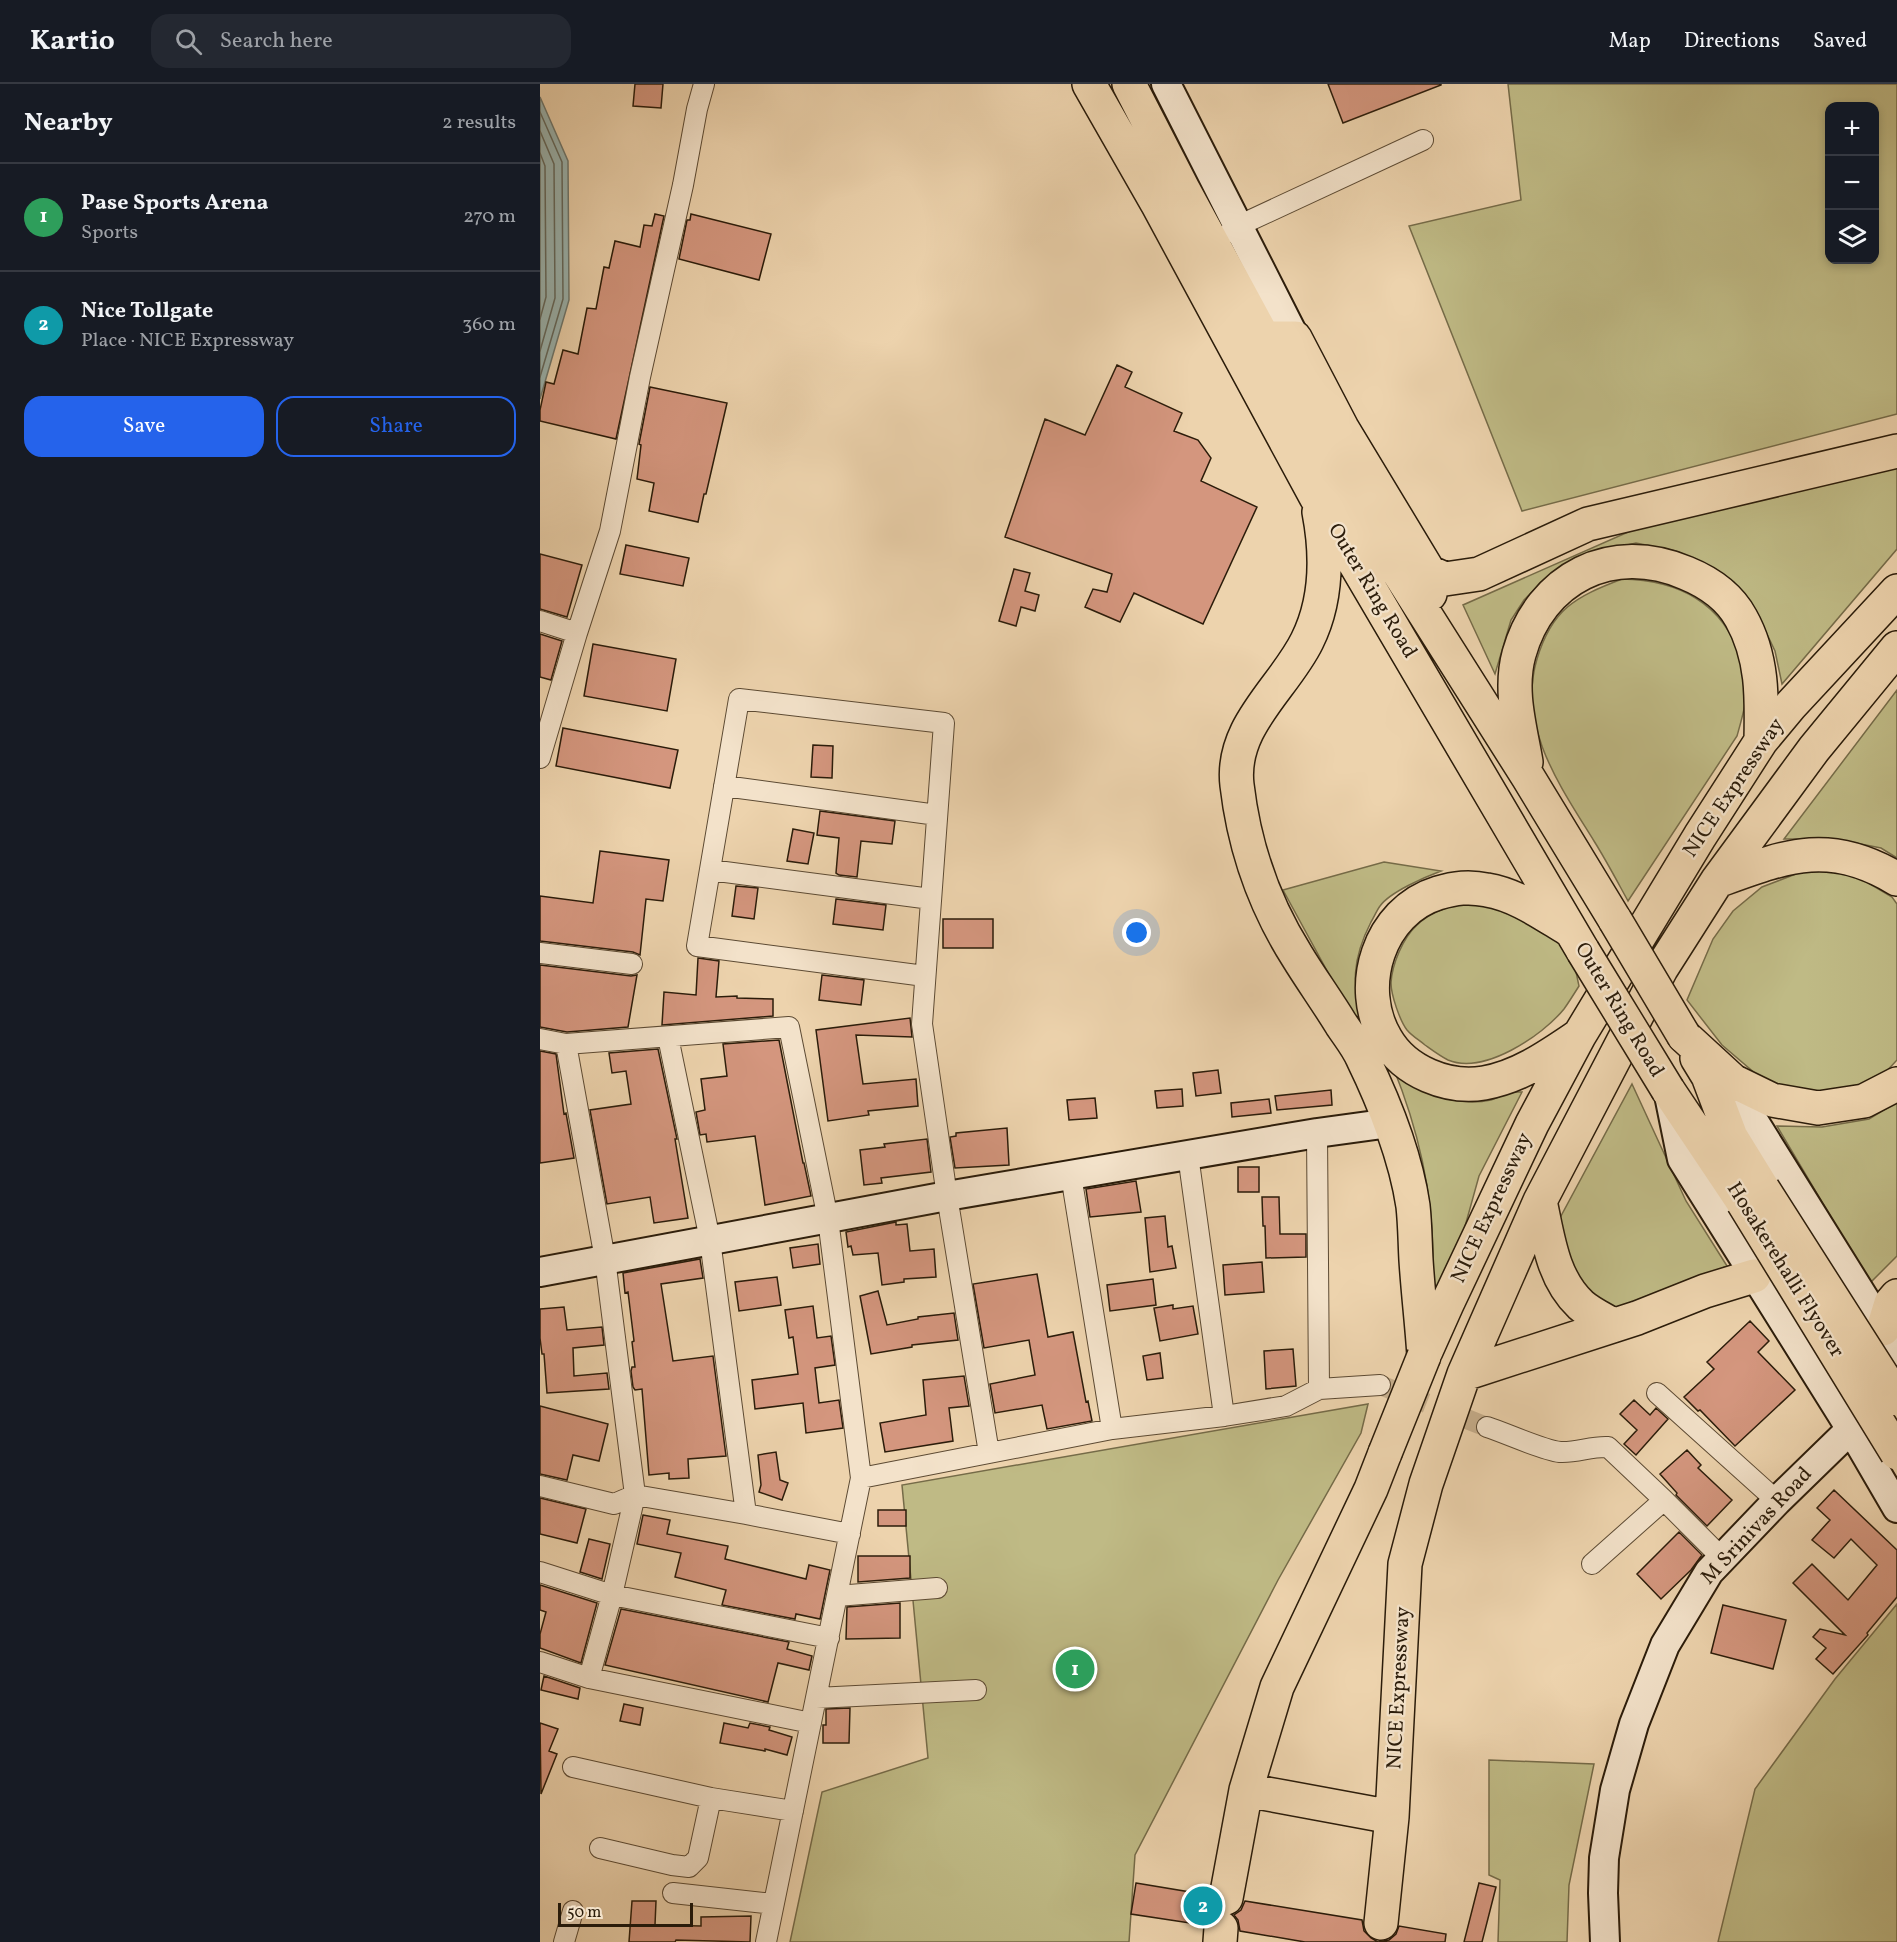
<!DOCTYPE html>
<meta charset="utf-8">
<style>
body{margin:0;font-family:Vollkorn,serif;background:#242831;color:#f1f3f6}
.controls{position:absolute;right:18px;top:18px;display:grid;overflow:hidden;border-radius:12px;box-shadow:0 3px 9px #0003}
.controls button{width:54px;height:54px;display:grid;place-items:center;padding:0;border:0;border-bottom:2px solid #363941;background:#171b24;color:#f1f3f6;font:30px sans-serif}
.scale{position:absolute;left:18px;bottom:15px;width:135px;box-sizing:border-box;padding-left:6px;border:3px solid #2b1c0a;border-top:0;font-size:16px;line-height:21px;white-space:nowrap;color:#2b1c0a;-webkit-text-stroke:4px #f3e2ca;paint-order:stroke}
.you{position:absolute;left:597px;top:849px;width:21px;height:21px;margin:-15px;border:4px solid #fff;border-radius:50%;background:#1a73e8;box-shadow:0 0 0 9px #1a73e833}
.badge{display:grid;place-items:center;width:39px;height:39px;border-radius:50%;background:#2563eb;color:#fff;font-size:20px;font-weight:700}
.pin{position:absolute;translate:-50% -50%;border:3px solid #fff;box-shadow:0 2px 6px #0006}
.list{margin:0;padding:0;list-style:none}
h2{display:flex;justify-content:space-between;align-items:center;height:78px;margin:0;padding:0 24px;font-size:26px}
h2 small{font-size:20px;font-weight:400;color:#9ea1a6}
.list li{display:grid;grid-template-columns:39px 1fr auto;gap:18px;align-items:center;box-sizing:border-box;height:108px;padding:0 24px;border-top:2px solid #363941}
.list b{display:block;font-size:22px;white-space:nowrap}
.list p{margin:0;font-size:20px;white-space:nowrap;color:#9ea1a6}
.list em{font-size:20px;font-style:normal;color:#9ea1a6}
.actions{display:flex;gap:12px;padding:18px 24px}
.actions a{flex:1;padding:14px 0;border:2px solid #2563eb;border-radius:18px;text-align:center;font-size:21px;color:#2563eb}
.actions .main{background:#2563eb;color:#fff}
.icon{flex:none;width:33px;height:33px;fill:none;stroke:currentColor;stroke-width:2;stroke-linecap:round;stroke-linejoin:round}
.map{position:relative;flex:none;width:1357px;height:1858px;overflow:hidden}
header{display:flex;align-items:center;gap:36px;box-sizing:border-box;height:84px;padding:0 30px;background:#171b24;border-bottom:2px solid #363941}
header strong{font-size:28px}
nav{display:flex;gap:33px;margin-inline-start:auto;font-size:21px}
.search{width:420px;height:54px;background:#242831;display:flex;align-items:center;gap:15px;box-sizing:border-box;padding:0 21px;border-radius:18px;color:#9ea1a6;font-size:22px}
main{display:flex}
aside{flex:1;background:#171b24}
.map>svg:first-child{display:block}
</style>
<header>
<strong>Kartio</strong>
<div class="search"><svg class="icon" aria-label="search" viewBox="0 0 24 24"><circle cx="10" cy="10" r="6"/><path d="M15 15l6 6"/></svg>Search here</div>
<nav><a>Map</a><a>Directions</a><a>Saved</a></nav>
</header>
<main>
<aside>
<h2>Nearby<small>2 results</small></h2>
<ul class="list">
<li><span class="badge" style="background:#2e9e5b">1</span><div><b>Pase Sports Arena</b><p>Sports</p></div><em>270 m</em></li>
<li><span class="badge" style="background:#0f9aa8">2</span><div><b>Nice Tollgate</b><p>Place · NICE Expressway</p></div><em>360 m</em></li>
</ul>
<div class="actions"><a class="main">Save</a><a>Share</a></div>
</aside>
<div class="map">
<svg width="1357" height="1858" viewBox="0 0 1357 1858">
<rect width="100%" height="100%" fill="#edd3ad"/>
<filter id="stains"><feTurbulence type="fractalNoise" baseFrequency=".00333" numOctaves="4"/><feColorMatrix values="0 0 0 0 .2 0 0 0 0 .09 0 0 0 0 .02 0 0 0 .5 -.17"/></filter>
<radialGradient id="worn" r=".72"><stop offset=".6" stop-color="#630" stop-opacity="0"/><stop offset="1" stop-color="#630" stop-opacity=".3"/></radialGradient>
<path fill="#bfba85" stroke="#756b48" stroke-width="1.5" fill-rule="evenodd" d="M968 0H1357V330L982 427 869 142 981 116ZM1290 22H1334V176H1290Z
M1357 377V465L1242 600 1235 567 1215 525 1194 498 1164 480 1136 467 1096 459 1074 464 1006 494 984 516 971 536 955 590 923 521 1104 441Z
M1082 495C1138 496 1184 519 1200 574 1202 582 1206 590 1206 597 1208 615 1202 634 1197 652L1088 817C1077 797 1066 776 1054 757 1020 702 977 642 997 575 1012 525 1035 513 1082 495Z
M1357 606V774L1341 764 1295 755H1244Z
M844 778 901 787C885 793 850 808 840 822 837 826 834 833 831 838 812 875 811 902 824 942L816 940 743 806Z
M1284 787 1315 791 1352 813 1357 820V976L1342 992 1310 1005 1260 1014 1223 996 1182 961 1147 916 1173 855 1193 827 1222 803 1261 788Z
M931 818 961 822 1005 845 1032 869 1039 902C1034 910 1029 918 1024 925 1002 952 944 991 908 976 900 972 892 966 885 961 879 956 872 952 867 946 860 937 851 911 851 899 852 880 863 854 877 841 890 828 913 821 931 818Z
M853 983C858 988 863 995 870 999 890 1014 926 1022 951 1016 962 1012 969 1007 982 1008L939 1092 912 1189 899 1204 892 1201C892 1191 893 1180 893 1169 892 1104 877 1042 853 983Z
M1092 1000 1146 1117 1187 1182 1080 1227 1043 1206 1014 1145Z
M1357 1018V1172L1330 1199 1237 1042 1282 1043 1329 1035Z
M828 1320 821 1349 738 1496 595 1771 589 1858H250L282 1708 388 1674 362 1401Z
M1357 1520V1858H1178L1215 1705 1295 1595Z
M949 1676 1054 1680 1029 1801 1027 1858H958L960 1796 949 1791Z"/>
<path fill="#9bb6b2" stroke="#6e786f" stroke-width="1.5" d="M0 13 28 77 29 216 0 315Z"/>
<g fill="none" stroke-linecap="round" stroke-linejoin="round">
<path stroke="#63695e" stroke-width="1.5" d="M0 28 22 78 23 215 0 293
M0 47 14 80 15 214 0 267
M0 69 5 82 6 213 0 235"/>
</g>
<path fill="#d4967e" stroke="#2b1c0a" stroke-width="1.5" d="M95 0H123L121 24 93 22Z
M788 0H901V1L803 39Z
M115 130 124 132 76 355 0 337V326L6 298 14 300 23 266 38 270 47 224 56 225 64 183 69 184 75 157 100 163 104 141 112 142Z
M151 130 231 150 219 196 139 175 147 136H150Z
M577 281 592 288 585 303 642 329 634 347 658 356 671 374 661 397 717 423 663 540 594 509 580 538 545 523 553 505 567 508 572 490 465 453 505 335 545 351Z
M110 303 187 319 166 410H164L158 438 109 427 114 399 97 395 101 361 99 360Z
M86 461 149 474 143 502 80 490Z
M0 470 42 481 27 533 0 525Z
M474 485 490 489 485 507 499 511 495 527 481 523 476 542 459 537Z
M0 550 22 557 11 596 0 593Z
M53 560 136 575 127 627 44 612Z
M23 644 138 666 130 704 16 682Z
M273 661 293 662 292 694 271 693Z
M280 727 355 737 352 760 321 757 317 793 299 791 296 789 299 754 277 751Z
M253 745 274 749 268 780 247 777Z
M60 767 129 776 123 817 106 815 100 871 93 868 0 857V812L53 819Z
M196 802 218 804 214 835 192 832Z
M296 815 346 821 343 846 293 840Z
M403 835H453V864H403Z
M158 874 179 877 176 913 197 912V914L233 915V932L122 941 124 908 156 911Z
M0 881 91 892 97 891 88 943 27 948 0 943Z
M282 891 324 896 321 921 279 916Z
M370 934 372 953 316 951 323 1000 376 995 378 1022 328 1027 329 1031 288 1037 276 946Z
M239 956 263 1079H264L271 1112 225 1121 215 1052 167 1058 166 1050 160 1051 156 1028 165 1026 161 995 187 992 183 960Z
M118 965 137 1055H135L148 1134 114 1139 110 1113 67 1120 50 1026 91 1020 86 987 72 989 69 969Z
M0 967 16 970 24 1030 26 1029 34 1074 0 1079Z
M678 986 681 1009 656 1012 653 989Z
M642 1005 643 1022 617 1024 615 1007Z
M791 1006 792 1021 737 1026 735 1012Z
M555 1014 557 1034 529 1036 527 1016Z
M729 1015 731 1029 692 1033 691 1019Z
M467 1044 469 1081 415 1084 410 1053 416 1052V1049Z
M387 1055 391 1088 341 1094 342 1099 324 1101 320 1066 345 1063 344 1060Z
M698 1083H719V1108H698Z
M596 1097 601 1128 550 1133 546 1105Z
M722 1113H739L740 1150H766V1173L726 1174 725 1142H723Z
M625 1132 628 1163 632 1162 636 1184 610 1188 605 1134Z
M356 1138V1141L367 1140 370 1167 394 1165 396 1193 364 1195V1198L342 1201 338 1169 313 1171 311 1162 308 1163 306 1148Z
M278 1160 280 1180 253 1184 250 1164Z
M160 1175 163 1194 121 1200 133 1277 173 1272 186 1372 148 1375 149 1394 129 1395V1389L109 1391 102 1305 95 1306 93 1303 91 1287 92 1283H95L92 1258 94 1257 88 1208 85 1209 83 1189Z
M722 1178 724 1208 685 1211 683 1181Z
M497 1190 508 1253 533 1248 546 1318 548 1317 552 1337 507 1345 502 1321 455 1329 450 1300 495 1291 489 1256 444 1264 433 1200Z
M237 1193 241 1221 199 1227 195 1198Z
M613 1195 616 1221 570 1227 567 1201Z
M338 1207 347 1241 378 1235V1233L414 1229 418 1256 372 1261V1263L331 1270 320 1212Z
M633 1221V1225L653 1222 658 1250 620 1257 614 1224Z
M273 1222 277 1254 291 1252 295 1281 275 1284 279 1319 299 1316 303 1344 266 1349 263 1319 215 1325 212 1296 258 1290 253 1253 249 1254 245 1226Z
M24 1223 27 1246 62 1243 64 1261 33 1264 34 1292 67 1289 69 1305 7 1309 4 1270H2L0 1254V1225Z
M1210 1237 1229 1257 1218 1268 1255 1306 1195 1362 1160 1326 1158 1327 1144 1313 1174 1285 1167 1278Z
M753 1265 756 1302 726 1305 724 1267Z
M620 1269 623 1294 607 1296 603 1272Z
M424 1292 429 1322 409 1324 413 1357 345 1368 340 1339 386 1331 383 1296Z
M1094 1316 1110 1331 1116 1324 1128 1335 1096 1371 1084 1360 1097 1346 1080 1330Z
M0 1322 68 1340 59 1377 33 1371 27 1396 0 1390Z
M1147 1366 1161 1381 1158 1384 1192 1416 1167 1442 1136 1411 1137 1409 1120 1390Z
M236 1368 240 1396 248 1399 242 1416 219 1408 221 1401 218 1371Z
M1294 1406 1357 1466V1513L1327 1549 1328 1551 1293 1590 1276 1575 1286 1564 1273 1553 1280 1545 1305 1551 1253 1499 1272 1480 1308 1516 1337 1481 1311 1455 1294 1474 1272 1456 1290 1436 1277 1424Z
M0 1414 46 1425 37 1459 0 1450Z
M338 1426H366V1442H338Z
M103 1431 130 1436 127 1450 188 1462 185 1475 266 1495 269 1481 290 1486 280 1535 256 1530 255 1535 182 1521 186 1506 135 1493 141 1469 97 1460Z
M1139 1448 1162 1471 1151 1486 1121 1515 1097 1490Z
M49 1455 70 1460 62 1495 40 1488Z
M318 1472H370V1494L318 1498Z
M0 1501 57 1519 41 1579 0 1564V1550L6 1528 0 1526Z
M360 1519V1554L306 1555 307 1523Z
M1183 1521 1246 1536 1233 1585 1171 1569Z
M81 1525 249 1558 247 1565 272 1572 269 1586 238 1579 228 1618 65 1581Z
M4 1592 40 1604 38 1615 1 1606Z
M84 1620 103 1624 100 1641 80 1637Z
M310 1624 309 1659H283V1641H286V1625Z
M0 1639 18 1645 9 1667 17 1670 1 1710Z
M184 1639 208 1644 210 1639 230 1643 229 1646 252 1653 247 1671 225 1665V1667L180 1659Z
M596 1799 668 1811V1820L673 1827 666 1833 663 1841 591 1830Z
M939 1799 956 1803 942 1858H924Z
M92 1817H116L115 1841 161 1842V1833L211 1832 210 1858 136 1856 135 1858H89Z
M705 1817 822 1836 824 1847 831 1854 838 1858 849 1856 856 1850 859 1842 906 1850 905 1858H765L700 1847 698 1836 694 1831 701 1826Z"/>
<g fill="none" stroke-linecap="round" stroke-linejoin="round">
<path stroke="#c6ae8c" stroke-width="20" stroke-dasharray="20 10" stroke-linecap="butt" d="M840 1301 947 1343"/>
<g stroke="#5c4a33" stroke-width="22">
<path id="street" d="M690 148 698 142 883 56
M0 537 37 549
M0 674 37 549 70 447 100 293 143 101 157 25 164 0
M184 702 397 731
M170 786 391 815
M0 869 92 880
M377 891 157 862 199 615 404 639 382 940 407 1112 449 1369
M0 955 26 960 249 943 288 1135 321 1394 572 1345 684 1332 746 1322 779 1305 777 1049
M26 960 65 1175 95 1411 206 1430 170 1156 128 953
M648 1071 684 1332
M531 1091 572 1345
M779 1305 840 1301
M1117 1309 1237 1417
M947 1343C966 1349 1002 1366 1020 1368 1037 1369 1051 1362 1068 1363L1124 1416 1182 1474
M0 1402 74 1420 95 1411
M206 1430 310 1450
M1052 1480 1124 1416
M0 1488 72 1511 289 1554
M297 1512 397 1504
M0 1578 49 1594 271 1639
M49 1594 72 1511 95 1411
M276 1614 436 1606
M33 1683 171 1714 253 1727
M60 1764 132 1781 149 1783 158 1774 171 1714
M133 1809 233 1820
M24 1858 33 1827
M226 1858 321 1394"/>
</g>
<g stroke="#2b1c0a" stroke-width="32">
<path id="secondary" d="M626 0 755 254
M1170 993 1213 1036 1357 1267
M1129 1011 1142 1075 1311 1345 1357 1424
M0 1188 407 1112 777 1049 850 1039
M1065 1858 1063 1809 1064 1774 1075 1706 1094 1640 1125 1561 1169 1488 1237 1417 1311 1345 1342 1306"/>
</g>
<g stroke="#2b1c0a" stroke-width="36">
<path id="highway" d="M549 0 617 119 776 413 1043 867
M589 0 643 105 779 356 859 489 988 693 1075 836
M724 254H755L802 344 889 488 890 510
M779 428C787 470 787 517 767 557 744 604 690 642 697 701 704 761 724 820 757 872 771 895 787 917 801 940 809 952 818 963 823 975 844 1018 866 1074 873 1122 875 1140 875 1158 876 1176 878 1208 882 1240 884 1272
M889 488 905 495 939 490 1048 440 1357 367
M986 678C980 643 969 606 979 570 1000 494 1072 457 1146 489 1168 498 1189 512 1201 534 1223 573 1222 614 1221 657
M1177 797C1246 772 1289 754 1357 795
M1028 845C1003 830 977 811 947 806 929 802 915 804 898 809 839 827 815 903 846 955 865 988 908 1005 944 999 979 993 1009 972 1037 953
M1144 952 1193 997 1232 1016 1278 1024 1324 1017 1357 1000
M1157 974 1168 992 1191 1053 1223 1105
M1128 1006 1203 1118
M1000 1117C1008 1153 1012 1194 1041 1221 1050 1229 1063 1235 1073 1241
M1343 1245 1351 1219 1357 1212
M886 1267 907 1220 992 1040 1039 952 1160 752 1221 657 1251 621 1357 507
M924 1290 1097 1234 1165 1207 1214 1192
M706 1706 852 1733
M686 1814 706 1706 737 1603 831 1405 845 1369
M841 1839 852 1733 865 1480 886 1400 924 1290 1000 1117 1121 885 1177 797 1274 665 1357 564
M680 1858 681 1844"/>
</g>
<use href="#street" stroke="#f3e2ca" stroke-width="20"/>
<use href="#secondary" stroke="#f3e2ca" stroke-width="28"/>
<use href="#highway" stroke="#edd3ad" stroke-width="33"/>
<g stroke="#2b1c0a" stroke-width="36" stroke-linecap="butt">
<path id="highway-bridge" d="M1075 836 1144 952
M1043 867 1128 1006
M1223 1105 1357 1315
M1203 1118 1357 1369
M845 1369 884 1272"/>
</g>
<use href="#highway-bridge" stroke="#edd3ad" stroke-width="33"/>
</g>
<g text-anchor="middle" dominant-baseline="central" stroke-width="4.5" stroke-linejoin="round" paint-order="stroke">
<g font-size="21" fill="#2b1c0a" stroke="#f3e2ca">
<text transform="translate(832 507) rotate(59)">Outer Ring Road</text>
<text transform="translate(1194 704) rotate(-56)">NICE Expressway</text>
<text transform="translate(1079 926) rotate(59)">Outer Ring Road</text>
<text transform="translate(952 1124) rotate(-65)">NICE Expressway</text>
<text transform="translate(1245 1186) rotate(58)">Hosakerehalli Flyover</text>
<text transform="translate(1217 1442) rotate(-47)">M Srinivas Road</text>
<text transform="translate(859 1604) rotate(-87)">NICE Expressway</text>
</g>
</g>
<rect width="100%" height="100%" filter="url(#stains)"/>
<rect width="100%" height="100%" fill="url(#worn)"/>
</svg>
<div class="controls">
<button>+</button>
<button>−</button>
<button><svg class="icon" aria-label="layers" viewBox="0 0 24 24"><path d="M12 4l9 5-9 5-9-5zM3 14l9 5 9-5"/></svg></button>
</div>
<div class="scale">50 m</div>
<div class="you"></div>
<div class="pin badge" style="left:535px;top:1585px;background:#2e9e5b">1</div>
<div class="pin badge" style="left:663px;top:1822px;background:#0f9aa8">2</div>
</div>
</main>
